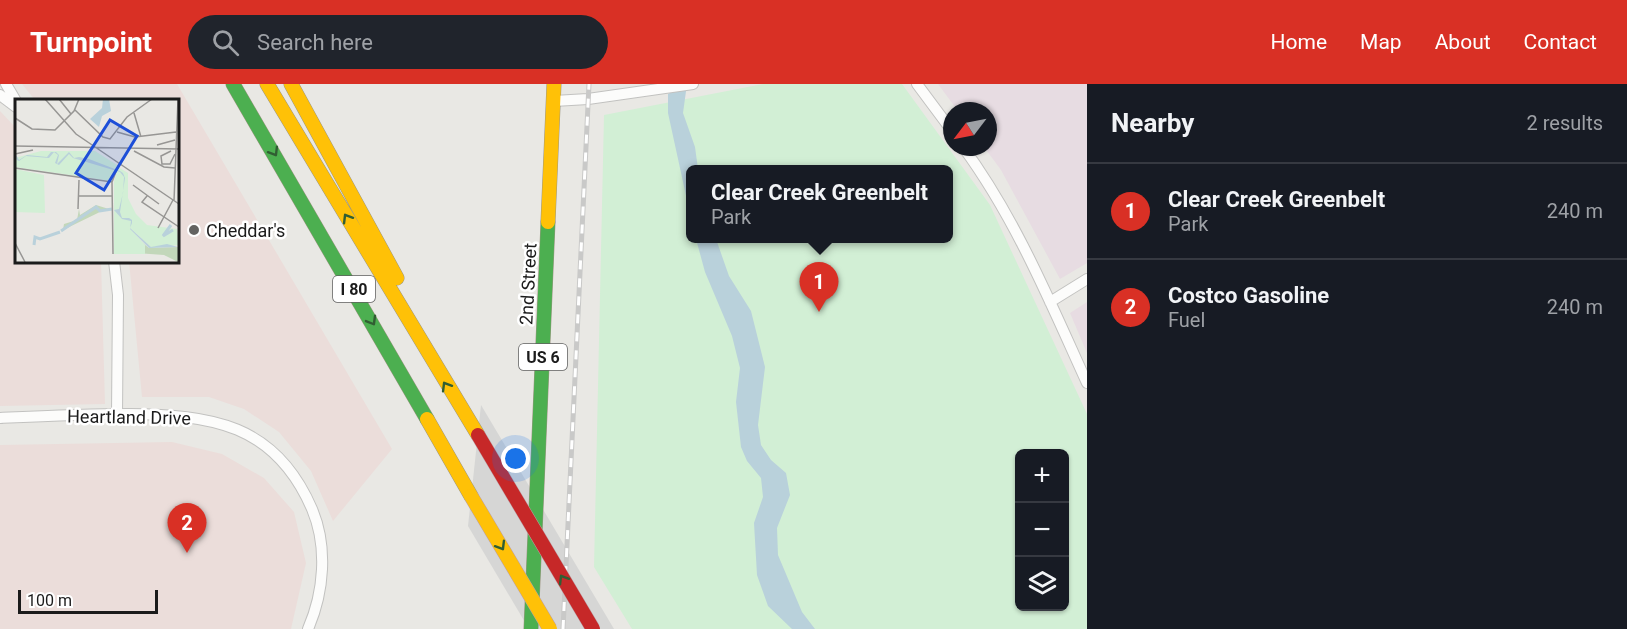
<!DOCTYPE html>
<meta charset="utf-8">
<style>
body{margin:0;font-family:Roboto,sans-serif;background:#20242c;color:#f1f3f6}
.controls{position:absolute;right:18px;bottom:18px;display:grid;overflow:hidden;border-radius:9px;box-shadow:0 2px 4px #0004}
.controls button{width:54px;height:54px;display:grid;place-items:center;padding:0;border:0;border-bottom:2px solid #363941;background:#171b24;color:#f1f3f6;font:30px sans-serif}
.compass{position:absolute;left:943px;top:18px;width:54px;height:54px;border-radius:50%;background:#171b24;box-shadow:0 2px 4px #0004;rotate:238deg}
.scale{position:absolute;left:18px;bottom:15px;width:140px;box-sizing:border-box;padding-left:6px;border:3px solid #1b1b1b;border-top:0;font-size:16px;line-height:21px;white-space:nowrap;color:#1b1b1b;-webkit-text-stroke:4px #fff;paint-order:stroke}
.you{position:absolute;left:516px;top:375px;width:21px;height:21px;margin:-15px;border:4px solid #fff;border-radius:50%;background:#1a73e8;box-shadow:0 0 0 9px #1a73e833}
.badge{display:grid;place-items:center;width:39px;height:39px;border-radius:50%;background:#d93025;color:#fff;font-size:20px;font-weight:700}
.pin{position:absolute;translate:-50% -50px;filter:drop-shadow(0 2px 3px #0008)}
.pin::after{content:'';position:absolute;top:32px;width:21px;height:18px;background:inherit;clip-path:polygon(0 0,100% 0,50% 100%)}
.popup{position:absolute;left:686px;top:81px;width:267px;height:78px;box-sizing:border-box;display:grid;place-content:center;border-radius:9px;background:#171b24;filter:drop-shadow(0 2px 4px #0005);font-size:20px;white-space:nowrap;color:#9ea1a6}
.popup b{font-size:22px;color:#f1f3f6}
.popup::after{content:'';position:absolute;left:50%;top:100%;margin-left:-12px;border:12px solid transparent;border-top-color:#171b24}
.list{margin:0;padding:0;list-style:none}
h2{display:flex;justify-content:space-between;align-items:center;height:78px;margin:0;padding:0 24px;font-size:26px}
h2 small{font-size:20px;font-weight:400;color:#9ea1a6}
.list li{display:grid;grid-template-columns:39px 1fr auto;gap:18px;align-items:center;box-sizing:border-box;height:96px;padding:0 24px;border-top:2px solid #363941}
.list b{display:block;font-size:22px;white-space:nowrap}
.list p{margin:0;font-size:20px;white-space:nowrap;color:#9ea1a6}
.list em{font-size:20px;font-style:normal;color:#9ea1a6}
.icon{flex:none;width:33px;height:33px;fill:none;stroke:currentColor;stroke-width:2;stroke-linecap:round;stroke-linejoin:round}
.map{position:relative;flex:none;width:1087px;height:545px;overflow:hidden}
header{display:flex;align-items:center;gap:36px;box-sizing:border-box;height:84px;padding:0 30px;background:#d93025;color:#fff}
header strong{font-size:28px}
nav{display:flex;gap:33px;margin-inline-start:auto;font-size:21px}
.search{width:420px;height:54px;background:#20242c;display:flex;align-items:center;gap:15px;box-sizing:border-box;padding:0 21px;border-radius:33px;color:#9ea1a6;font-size:22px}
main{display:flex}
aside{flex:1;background:#171b24}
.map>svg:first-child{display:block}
</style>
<header>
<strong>Turnpoint</strong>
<div class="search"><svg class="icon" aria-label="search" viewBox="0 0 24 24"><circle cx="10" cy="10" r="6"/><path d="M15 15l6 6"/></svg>Search here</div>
<nav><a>Home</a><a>Map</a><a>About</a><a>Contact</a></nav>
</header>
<main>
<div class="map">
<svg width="1087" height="545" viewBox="0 0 1087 545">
<rect width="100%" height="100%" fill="#e9e8e4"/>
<path fill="#ebddda" d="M22 0H177L392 365 333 437 311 387 279 348 244 325 209 313H142L129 177H177V16H35Z
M0 27 16 44V177H101L105 320 0 322Z
M172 358 222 370 264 394 294 428 306 479 291 545H0V361Z"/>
<path fill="#e7dce2" d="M938 0H1087V179L1060 195 1001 86 984 63H988V27H958Z
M1087 218V269L1070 229Z"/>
<path fill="#d2efd5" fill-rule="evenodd" d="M763 0H902L990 121 1087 330V545H632L594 483 604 31ZM690 86H948V154H690ZM1020 370H1064V522H1020Z"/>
<path fill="#b9d1db" d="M687 0 683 29 695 63 698 85 690 86V130L668 29V10Z
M696 155H716L729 192 751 227 765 283 758 341 761 361 771 376 786 389 790 411 777 444 778 471 802 528 815 545H792L768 522 757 491 754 439 763 413 761 394 747 377 741 363 736 318 740 284 732 252 705 188Z"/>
<path fill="#d6d6d5" d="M481 321 614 545H529L468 442Z"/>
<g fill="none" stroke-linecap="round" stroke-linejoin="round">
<g stroke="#c2c2c0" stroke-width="12">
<path id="street" d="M6 0 16 17
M917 0 952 47
M0 11 16 23
M554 17 588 15 693 0
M963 63C1016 135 1050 218 1087 299
M114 177 118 211 117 330
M1050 218 1087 195
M0 334C43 332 85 330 128 330 211 331 275 339 312 425 328 463 324 508 308 545"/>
</g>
<g stroke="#9d9783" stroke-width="15">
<path id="fast" d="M233 0 427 335
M531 545 548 138"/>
</g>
<g stroke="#9d9783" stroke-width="15">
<path id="slow" d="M267 0 478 351
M291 0 397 194
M548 138 554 0
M427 335 471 412"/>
</g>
<use href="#street" stroke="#fcfcfb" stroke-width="10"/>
<use href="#fast" stroke="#4caf50" stroke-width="14"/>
<use href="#slow" stroke="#ffc107" stroke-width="14"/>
<g stroke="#c9c9c8" stroke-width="5">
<path id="rail" d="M563 545 589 0"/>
</g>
<use href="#rail" stroke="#fff" stroke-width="3" stroke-dasharray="9" stroke-linecap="butt"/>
<g stroke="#bc9ea4" stroke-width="15" stroke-linecap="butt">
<path id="slow-bridge" d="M471 412 550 545"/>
</g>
<g stroke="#bc9ea4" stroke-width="15" stroke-linecap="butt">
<path id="jam-bridge" d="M478 351 593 545"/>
</g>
<use href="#slow-bridge" stroke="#ffc107" stroke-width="14"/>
<use href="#jam-bridge" stroke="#c62828" stroke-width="14"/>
</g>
<defs><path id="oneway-chevron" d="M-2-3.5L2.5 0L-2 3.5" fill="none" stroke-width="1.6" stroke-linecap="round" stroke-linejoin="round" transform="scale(1.5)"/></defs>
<g stroke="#315e33">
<use href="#oneway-chevron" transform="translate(274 68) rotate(59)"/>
<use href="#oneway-chevron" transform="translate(347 134) rotate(-121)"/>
<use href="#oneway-chevron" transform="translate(372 237) rotate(60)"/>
<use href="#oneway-chevron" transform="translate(446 302) rotate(-121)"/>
<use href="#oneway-chevron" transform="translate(501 462) rotate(59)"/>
<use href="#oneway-chevron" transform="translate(563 495) rotate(-121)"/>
</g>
<circle fill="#636361" stroke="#fff" stroke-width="2" cx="194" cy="146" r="6"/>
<g text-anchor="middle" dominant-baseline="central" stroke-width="5" stroke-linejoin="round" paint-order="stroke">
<g fill="#fff" stroke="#5f5f5f" stroke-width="1.5">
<rect x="333" y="192" width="42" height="26" rx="4.5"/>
<rect x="519" y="260" width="48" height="26" rx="4.5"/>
</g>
<g font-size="16" font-weight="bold" fill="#1b1b1b">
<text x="354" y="205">I 80</text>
<text x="543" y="273">US 6</text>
</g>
<g font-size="18" fill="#1b1b1b" stroke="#fff" text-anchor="start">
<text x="206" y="146">Cheddar's</text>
</g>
<g font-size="18" fill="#1b1b1b" stroke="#fff">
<text transform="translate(528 200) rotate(-87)">2nd Street</text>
<text transform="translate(129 333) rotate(1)">Heartland Drive</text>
</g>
</g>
<g transform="translate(15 15)">
<rect width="164" height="164" fill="#e9e8e4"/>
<path d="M81 106 97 111H89L48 131 49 125 62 121 64 110 65 116ZM125 142 134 149 163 148V163L149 156 121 154Z" fill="#c2d7ba"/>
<path d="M26 52H80L102 66 96 82 0 68V59ZM103 68 113 74V99L121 115 132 126 162 130 164 146 137 149 114 128 130 146V155H99V83ZM0 70 29 76 30 114 0 113Z" fill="#d2efd5"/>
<path d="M88 0H94L96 12 87 17 84 28 75 20 87 9ZM36 53H41L44 56 42 65 54 53 59 59 64 58 74 60 105 72 108 74 110 79 105 113 107 119H114L117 121V124L115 129 136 148 152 145 163 148 134 149 115 130 116 122 107 120 99 111 104 110 108 94 109 78 105 73 58 59 54 55 44 66 40 64 43 56 39 53 34 59 11 57 4 62 2 61 0 58V54L4 61 12 56 32 58Z" fill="#b9d1db"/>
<path fill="none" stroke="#b9d1db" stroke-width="3" d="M156 126 148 137 158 131M46 132 81 108 85 112 97 110M19 146 20 138 25 140 45 133"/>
<path fill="none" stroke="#979694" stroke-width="1.5" d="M30 0 61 35 164 105M44 0 56 15M60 11 88 38 95 40 112 18 137 0M119 14 126 38M0 19 17 30 40 31 59 12 64 0M102 33 120 38M120 38 161 33M142 46 160 41M0 47 164 50M119 52 149 68 160 69M156 52 146 57 147 65H155L160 55M0 55 18 51M0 69 97 83M118 86 144 105M63 97H97M132 97 127 103 164 128M159 102 163 0M63 110 64 81M143 129 158 101M0 144 10 163M98 155 97 83 104 65"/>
<path fill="#1d4ed8" fill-opacity="0.15" stroke="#1d4ed8" stroke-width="3" d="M95 21 122 37 89 91 61 74Z"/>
<rect width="164" height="164" fill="none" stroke="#1b1b1b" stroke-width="3"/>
</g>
</svg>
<div class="controls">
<button>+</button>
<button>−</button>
<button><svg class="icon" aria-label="layers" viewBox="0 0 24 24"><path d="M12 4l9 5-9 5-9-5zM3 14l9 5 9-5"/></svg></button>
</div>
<svg class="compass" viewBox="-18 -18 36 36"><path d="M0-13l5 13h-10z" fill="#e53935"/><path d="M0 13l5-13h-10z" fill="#9ea1a6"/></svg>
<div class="scale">100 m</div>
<div class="you"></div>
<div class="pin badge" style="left:819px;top:228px">1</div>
<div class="popup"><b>Clear Creek Greenbelt</b>Park</div>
<div class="pin badge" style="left:187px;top:469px">2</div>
</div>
<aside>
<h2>Nearby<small>2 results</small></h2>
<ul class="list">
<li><span class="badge">1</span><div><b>Clear Creek Greenbelt</b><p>Park</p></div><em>240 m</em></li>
<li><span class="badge">2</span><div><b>Costco Gasoline</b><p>Fuel</p></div><em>240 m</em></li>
</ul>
</aside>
</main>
